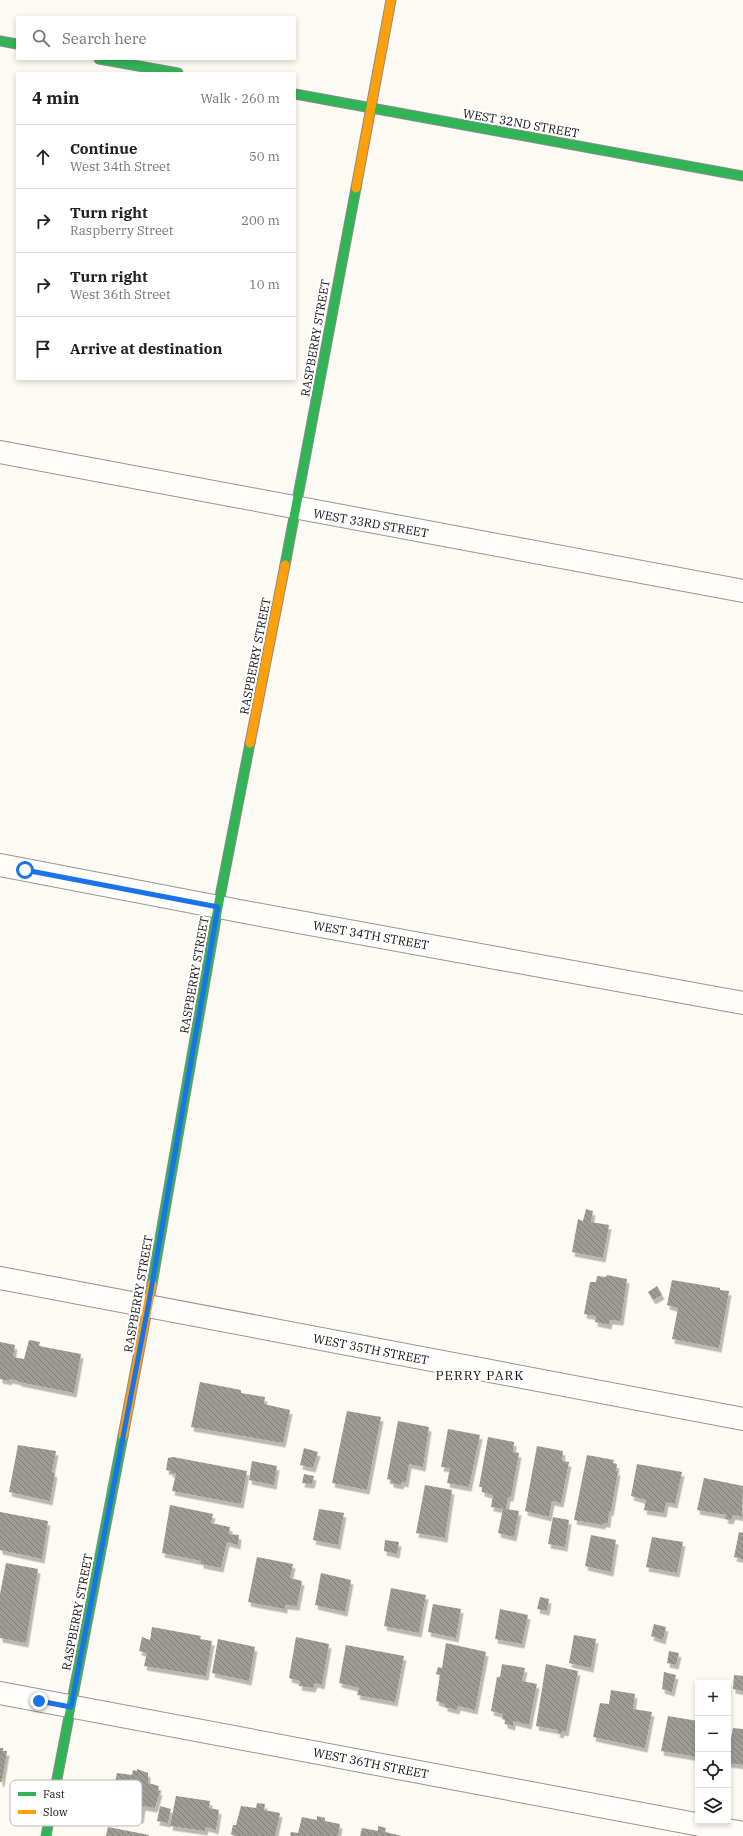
<!DOCTYPE html>
<meta charset="utf-8">
<style>
body{margin:0;font-family:"IBM Plex Serif",serif;background:#f2f2f2;color:#202124}
.controls{position:absolute;right:12px;bottom:12px;display:grid;overflow:hidden;border-radius:0px;box-shadow:0 2px 6px #0003}
.controls button{width:36px;height:36px;display:grid;place-items:center;padding:0;border:0;border-bottom:1px solid #e0e0e0;background:#fff;color:#202124;font:20px sans-serif}
.stop{position:absolute;width:12px;height:12px;margin:-9px;border:3px solid #1a73e8;border-radius:50%;background:#fff}
.stop.end{background:#1a73e8;border-color:#fff;box-shadow:0 1px 4px #0008}
.list{margin:0;padding:0;list-style:none}
h2{display:flex;justify-content:space-between;align-items:center;height:52px;margin:0;padding:0 16px;font-size:17px}
h2 small{font-size:13px;font-weight:400;color:#757577}
.list li{display:grid;grid-template-columns:26px 1fr auto;gap:12px;align-items:center;box-sizing:border-box;height:64px;padding:0 16px;border-top:1px solid #e0e0e0}
.list b{display:block;font-size:15px;white-space:nowrap}
.list p{margin:0;font-size:13px;white-space:nowrap;color:#757577}
.list em{font-size:13px;font-style:normal;color:#757577}
.icon{flex:none;width:22px;height:22px;fill:none;stroke:currentColor;stroke-width:2;stroke-linecap:round;stroke-linejoin:round}
.map{position:relative;flex:none;width:743px;height:1836px;overflow:hidden}
.search{position:absolute;background:#fff;box-shadow:0 2px 6px #0003;left:16px;top:16px;width:280px;height:44px;display:flex;align-items:center;gap:10px;box-sizing:border-box;padding:0 14px;border-radius:0px;color:#757577;font-size:15px}
.panel{position:absolute;background:#fff;box-shadow:0 2px 6px #0003;left:16px;top:72px;width:280px;height:308px;border-radius:0px}
.map>svg:first-child{display:block}
</style>
<div class="map">
<svg width="743" height="1836" viewBox="0 0 743 1836">
<defs>
<pattern id="building-back-hatch" width="6" height="6" patternUnits="userSpaceOnUse"><rect width="6" height="6" fill="#9f9c98"/><path d="M-1 5l2 2M0 0l6 6M5-1l2 2" fill="none" stroke="#807e7a"/></pattern>
<filter id="shadow"><feDropShadow dx="2.5" dy="4.5" stdDeviation="0" flood-color="#0004"/></filter>
</defs>
<rect width="100%" height="100%" fill="#fcfaf2"/>
<path fill="url(#building-back-hatch)" filter="url(#shadow)" d="M586 1209 593 1211 591 1222 609 1225 603 1258 572 1252 578 1219 583 1221Z
M607 1275 627 1279 621 1321 610 1320 609 1325 595 1322 596 1316 584 1314 590 1282H596L597 1276 606 1277Z
M672 1280 720 1288V1290L729 1291 719 1348 672 1339 678 1308 667 1305Z
M657 1286 662 1295 653 1300 648 1292Z
M29 1340 40 1342 39 1346 81 1354 74 1393 19 1382V1381L10 1379 9 1381 0 1379V1342L15 1345 13 1357 24 1359Z
M200 1382 241 1390V1393L265 1397 264 1404 290 1410 283 1443 191 1427Z
M347 1411 381 1417 367 1490 332 1483Z
M398 1421 429 1427 423 1467 409 1464 406 1483 402 1482 401 1485 391 1483V1480L387 1479Z
M448 1429 480 1435 469 1487 447 1483 450 1468 441 1467Z
M488 1437 514 1442 513 1452 519 1453 511 1497H508L506 1509 519 1511 514 1537 498 1533 503 1509 491 1507 493 1495 482 1492V1487H479Z
M18 1445 56 1451 52 1472 55 1473 50 1501 9 1492Z
M537 1446 563 1451 562 1461 569 1462 561 1503 552 1501 549 1517 525 1511Z
M304 1448 318 1452 313 1468 300 1465Z
M587 1455 614 1460 613 1463 617 1464 616 1471H618L611 1512 609 1511 608 1523H603V1525L574 1520Z
M173 1457 247 1471 241 1504 172 1491 176 1474 170 1473 171 1471 166 1470 168 1458Z
M252 1461 277 1466 274 1485 249 1480Z
M637 1464 682 1472 675 1504 666 1502 664 1513 644 1510 646 1500 631 1496Z
M304 1474 314 1476 312 1484 302 1483Z
M704 1478 743 1486 742 1517 733 1515 731 1520 725 1519 726 1515 697 1510Z
M425 1485 452 1490 445 1538 416 1533Z
M170 1505 213 1514 211 1523 230 1527 229 1534 239 1535 238 1545 227 1542 221 1568 201 1564V1561L162 1553Z
M319 1509 344 1513 338 1545 313 1540Z
M0 1512 48 1521 42 1559 0 1550Z
M553 1517 569 1520 565 1547 548 1544Z
M739 1532 743 1533V1559L734 1557Z
M591 1535 616 1540 611 1572 585 1566Z
M652 1537 683 1542 677 1573 646 1567Z
M385 1540 399 1542 397 1554 384 1551Z
M257 1557 293 1564 290 1578 302 1581 297 1606 285 1605V1609L248 1602Z
M6 1563 38 1569 26 1643 0 1638V1594Z
M321 1573 351 1580 345 1612 315 1605Z
M391 1588 426 1595 419 1633 384 1626Z
M540 1597 549 1599 547 1611 537 1609Z
M433 1604 461 1609 456 1638 428 1632Z
M500 1609 528 1615 522 1644 495 1639Z
M654 1624 666 1627 663 1640 651 1636Z
M152 1627 201 1636 200 1639 212 1641 206 1676 144 1666 147 1653 139 1651 142 1637 150 1640Z
M574 1635 596 1639 591 1668 569 1663Z
M296 1637 329 1644 322 1685 315 1683 313 1688 299 1686 300 1681 289 1678Z
M218 1639 255 1647 249 1681 212 1673Z
M446 1643 486 1652 475 1710 458 1706 457 1710 445 1707V1704L436 1701 440 1675 436 1674 438 1667 442 1668Z
M346 1645 404 1656 395 1702 357 1695 359 1688 339 1683Z
M669 1651 679 1653 676 1665 667 1663Z
M502 1664 525 1668 522 1681 537 1684 529 1725 513 1721V1726L505 1724V1720L502 1719 503 1714 491 1711 497 1677H500Z
M546 1664 578 1671 566 1732 562 1731 561 1734 557 1733 558 1730 536 1726Z
M664 1672 676 1675 672 1692 662 1689Z
M734 1675 743 1676V1691L733 1689Z
M611 1690 635 1694 633 1709 652 1712 645 1748 593 1737 600 1703 609 1704Z
M668 1716 698 1721V1757L661 1751Z
M733 1728 743 1729V1765L728 1763V1753Z
M0 1748H3V1751H7L2 1782H0Z
M137 1769 148 1773V1783L159 1786 158 1791H160L155 1808 143 1806 141 1819 110 1813 113 1795 109 1794 111 1786H114L117 1773 132 1775 133 1770 137 1771Z
M176 1796 210 1801 209 1808 219 1810 216 1830 206 1827 205 1831 170 1826Z
M257 1803 265 1804 264 1810 280 1813 275 1836H235L231 1834 233 1825H236L241 1806 256 1808Z
M160 1806 171 1809 168 1823 157 1821Z
M317 1816 325 1818V1821L340 1824 338 1836H290L291 1832 298 1833 302 1817 317 1820Z
M378 1826 386 1828 385 1832 402 1836H360L362 1828 378 1831Z
M108 1827 149 1835V1836H106Z"/>
<g fill="none" stroke-linecap="round" stroke-linejoin="round">
<g stroke="#959491" stroke-width="24">
<path id="street" d="M0 452 743 591
M0 865 250 913 743 1003
M0 1278 743 1419
M0 1693 743 1833"/>
</g>
<g stroke="#8c8b87" stroke-width="11">
<path id="fast" d="M0 41 17 44
M99 59 178 73
M295 94 743 176
M285 565 356 188
M152 1284 218 907 250 743
M46 1836 123 1436"/>
</g>
<g stroke="#8c8b87" stroke-width="11">
<path id="slow" d="M356 188 391 0
M250 743 285 565
M123 1436 152 1284"/>
</g>
<use href="#street" stroke="#fffefd" stroke-width="22"/>
<use href="#fast" stroke="#30b455" stroke-width="9"/>
<use href="#slow" stroke="#ff9f0a" stroke-width="9"/>
</g>
<g fill="none" stroke-linecap="round" stroke-linejoin="round">
<path stroke="#1a73e8" stroke-width="5" d="M25 870 218 907 148 1307 71 1707 39 1701"/>
</g>
<g text-anchor="middle" dominant-baseline="central" stroke-width="4" stroke-linejoin="round" paint-order="stroke">
<g font-size="12" fill="#0e0e0e" stroke="#fff">
<text transform="translate(521 123) rotate(10)">WEST 32ND STREET</text>
<text transform="translate(315 338) rotate(-80)">RASPBERRY STREET</text>
<text transform="translate(371 523) rotate(10)">WEST 33RD STREET</text>
<text transform="translate(255 656) rotate(-79)">RASPBERRY STREET</text>
<text transform="translate(371 935) rotate(10)">WEST 34TH STREET</text>
<text transform="translate(194 975) rotate(-80)">RASPBERRY STREET</text>
<text transform="translate(138 1294) rotate(-80)">RASPBERRY STREET</text>
<text transform="translate(371 1349) rotate(11)">WEST 35TH STREET</text>
<text transform="translate(77 1612) rotate(-79)">RASPBERRY STREET</text>
<text transform="translate(371 1763) rotate(11)">WEST 36TH STREET</text>
</g>
<g font-size="13" letter-spacing="1" fill="#0e0e0e" stroke="#fff">
<text x="480" y="1375">PERRY PARK</text>
</g>
</g>
<rect x="10" y="1780" width="132" height="46" rx="6" fill="#fff" stroke="#b7b7b7" stroke-width="1"/>
<rect x="18" y="1792" width="18" height="4" fill="#30b455"/>
<rect x="18" y="1810" width="18" height="4" fill="#ff9f0a"/>
<g font-size="11" fill="#0e0e0e">
<text x="43" y="1798">Fast</text>
<text x="43" y="1816">Slow</text>
</g>
</svg>
<div class="controls">
<button>+</button>
<button>−</button>
<button><svg class="icon" aria-label="locate" viewBox="0 0 24 24"><circle cx="12" cy="12" r="6"/><path d="M12 2v4M12 18v4M2 12h4M18 12h4"/></svg></button>
<button><svg class="icon" aria-label="layers" viewBox="0 0 24 24"><path d="M12 4l9 5-9 5-9-5zM3 14l9 5 9-5"/></svg></button>
</div>
<div class="stop" style="left:25px;top:870px"></div>
<div class="stop end" style="left:39px;top:1701px"></div>
<div class="search"><svg class="icon" aria-label="search" viewBox="0 0 24 24"><circle cx="10" cy="10" r="6"/><path d="M15 15l6 6"/></svg>Search here</div>
<section class="panel">
<h2>4 min<small>Walk · 260 m</small></h2>
<ul class="list">
<li><svg class="icon" aria-label="ahead" viewBox="0 0 24 24"><path d="M12 20V5M6 11l6-6 6 6"/></svg><div><b>Continue</b><p>West 34th Street</p></div><em>50 m</em></li>
<li><svg class="icon" aria-label="right" viewBox="0 0 24 24"><path d="M7 20v-9h11M14 6l5 5-5 5"/></svg><div><b>Turn right</b><p>Raspberry Street</p></div><em>200 m</em></li>
<li><svg class="icon" aria-label="right" viewBox="0 0 24 24"><path d="M7 20v-9h11M14 6l5 5-5 5"/></svg><div><b>Turn right</b><p>West 36th Street</p></div><em>10 m</em></li>
<li><svg class="icon" aria-label="arrive" viewBox="0 0 24 24"><path d="M6 21V4h12l-3 4 3 4H6"/></svg><div><b>Arrive at destination</b></div></li>
</ul>
</section>
</div>
